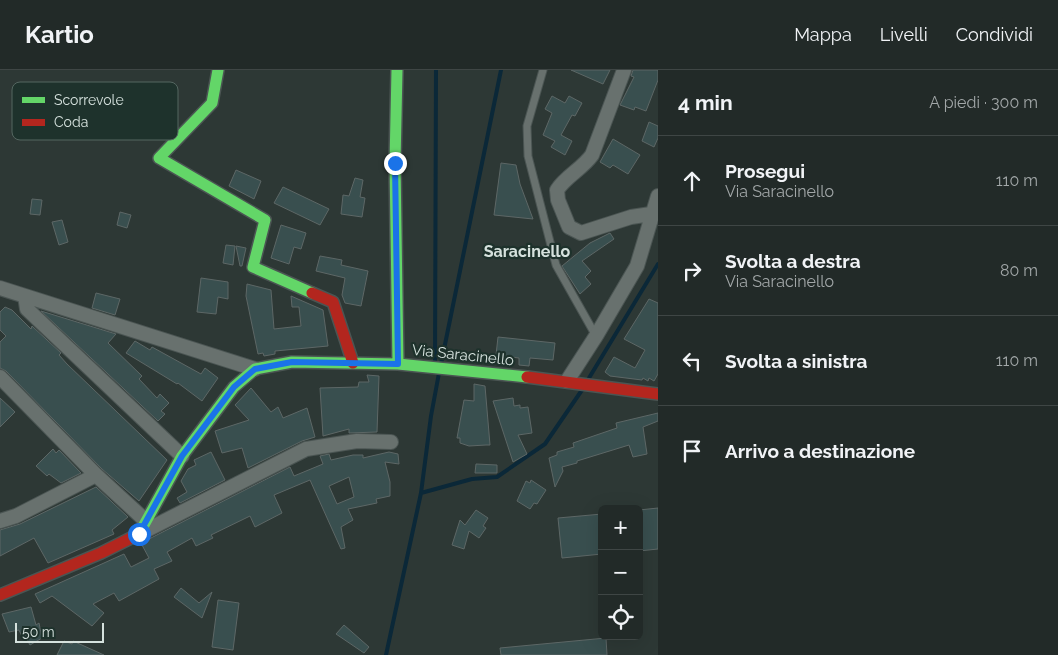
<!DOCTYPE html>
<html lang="it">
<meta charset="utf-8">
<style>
body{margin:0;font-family:Raleway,sans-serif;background:#2a3230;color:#f1f3f6}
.controls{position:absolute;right:15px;bottom:15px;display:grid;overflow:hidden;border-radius:8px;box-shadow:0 5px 20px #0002}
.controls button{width:45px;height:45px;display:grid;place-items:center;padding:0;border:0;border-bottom:1px solid #3f4645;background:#222a28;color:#f1f3f6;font:25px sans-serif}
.scale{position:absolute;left:15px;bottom:12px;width:89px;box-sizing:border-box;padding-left:5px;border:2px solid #d5e1dd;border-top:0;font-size:14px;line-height:18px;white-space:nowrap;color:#d5e1dd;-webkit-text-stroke:4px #1e322c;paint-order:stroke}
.stop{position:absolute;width:15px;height:15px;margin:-11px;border:4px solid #1a73e8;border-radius:50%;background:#fff}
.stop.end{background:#1a73e8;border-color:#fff;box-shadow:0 1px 5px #0008}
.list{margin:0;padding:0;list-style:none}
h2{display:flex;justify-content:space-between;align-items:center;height:65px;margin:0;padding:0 20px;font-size:21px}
h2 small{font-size:16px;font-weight:400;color:#a2a7a8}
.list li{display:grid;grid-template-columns:32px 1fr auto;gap:15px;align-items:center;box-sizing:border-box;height:90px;padding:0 20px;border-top:1px solid #3f4645}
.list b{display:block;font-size:19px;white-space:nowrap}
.list p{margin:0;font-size:16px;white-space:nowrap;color:#a2a7a8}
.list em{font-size:16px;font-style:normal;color:#a2a7a8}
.icon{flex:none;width:28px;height:28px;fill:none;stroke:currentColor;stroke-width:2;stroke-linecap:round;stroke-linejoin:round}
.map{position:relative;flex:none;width:658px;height:585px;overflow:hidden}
header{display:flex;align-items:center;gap:30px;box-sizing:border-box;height:70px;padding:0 25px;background:#222a28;border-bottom:1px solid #3f4645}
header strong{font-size:24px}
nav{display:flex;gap:28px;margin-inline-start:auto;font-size:18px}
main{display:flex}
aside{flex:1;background:#222a28}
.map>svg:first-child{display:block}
</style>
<header>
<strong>Kartio</strong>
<nav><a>Mappa</a><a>Livelli</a><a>Condividi</a></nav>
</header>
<main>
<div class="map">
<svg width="658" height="585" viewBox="0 0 658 585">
<rect width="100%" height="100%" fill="#2d3835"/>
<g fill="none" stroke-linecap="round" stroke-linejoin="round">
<path stroke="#0b2838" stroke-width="4" d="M435 293 436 0
M441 294 501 0
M589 308 658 194
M421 423 472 409 497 407 545 374 582 320
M386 585 421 423 431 346 439 303"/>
</g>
<path fill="#394f4f" stroke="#5d6766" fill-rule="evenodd" d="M571 0H610L603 14Z
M633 0H658V10L646 41 635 37 634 40 620 35 634 7 631 6Z
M552 26 565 33 569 26 582 33 575 46 572 45 561 65 572 71 565 85 551 77 555 71 543 65 552 43 545 39Z
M649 52 658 56V68L654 77 642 71Z
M613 69 640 85 628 104 613 95 610 98 600 92Z
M501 93 516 95 520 114 533 149 494 145Z
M236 100 261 111 254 129 229 116Z
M355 108 363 110 360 127 365 128 362 147 341 144 343 125 349 126Z
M283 117 329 139 320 155 274 133Z
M32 129 42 130 40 145 30 144Z
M120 142 131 145 127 158 117 155Z
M62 150 68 172 59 175 52 152Z
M281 155 306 163 301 179 294 177 289 194 271 188Z
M610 163 614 169 582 191 591 201 585 207 591 214 580 224 562 196 590 173Z
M226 175 235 176 233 195 223 193Z
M236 176 246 178 242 196H240Z
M320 186 342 190 341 195 368 201 361 236 345 233 342 225 345 208 316 201Z
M201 208 228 212V229L218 227 216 244 197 242Z
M247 214 271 220 274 259 301 256 299 237H292L291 226 323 240 328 276 275 281V284L264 286 263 283 258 284 246 226Z
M96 223 120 229 115 245 92 238Z
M649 229 658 233V304L654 311 649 308 648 311 643 308 642 310 610 306 605 302 614 287 635 298 645 280 624 269Z
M5 237 12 240 31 259 32 256 61 283 59 285 67 294 167 390 139 431 102 399 6 301 0 298V272L6 266 0 260V242Z
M41 241 116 264 108 273 142 306 139 309 157 328 160 324 169 333 161 341 165 344 158 351Z
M498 267 555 273 553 290 530 288 529 296 519 295V288L496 285Z
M135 271 150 280 152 277 201 304 205 298 218 308 202 331 178 313 177 314 126 283Z
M367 305 379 306 377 362 349 363V359L323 366 320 318 358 317 359 312H369Z
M474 314 485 316 490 375H486L469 376 460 373V368H457L464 330 474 331Z
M251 318 271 342 278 337 283 348 307 338 315 367 302 371 248 398 242 378 222 383 215 361 249 350 235 335Z
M0 328 15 342 0 357Z
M513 328 514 336 520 335V338L528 337 532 363 518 365 527 384 513 392 493 331Z
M658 343V351L643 357 647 384 633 387 629 375 577 391V393L562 397 563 401 555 417 549 388 557 385V382L574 377 573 373 617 358 616 353Z
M53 379 56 383 59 380 81 403 61 413 49 404 47 406 36 396Z
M211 382 225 410 180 433 177 428 187 422 181 411 188 399 196 395 194 390Z
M389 382 398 384 399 394 385 392 390 412V426L376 429 377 433 348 439 353 450 341 457 345 478 341 479 310 410 274 425 282 443 255 457 250 446 211 465 213 468 196 476 192 468 167 482 172 491 154 499 159 509 119 531 114 523 93 534 104 543 92 556 52 526 40 533 35 524 124 484 131 497 149 488 142 475 149 469 290 397 294 406 323 394 320 386 329 384 331 390 353 385H363V388ZM349 407 354 427 337 434 329 416Z
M476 394 497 395V403H475Z
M531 410 546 420 537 434 534 433 530 439 517 431 526 411 530 413Z
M96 417 128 447 112 460 114 464 48 493 34 468 0 486V460L20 454Z
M658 438V479L639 481V440Z
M476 440 488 448 483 456 486 458 479 468 469 461 464 479 452 475 460 450 465 455Z
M602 444V484L562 488 558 448Z
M181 518 199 533 212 522 202 548 174 527Z
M218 530 239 533 233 580 212 577Z
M31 537 36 555 39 553 42 568 30 575 26 568 23 569 19 560 9 562 2 544Z
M344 555 369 577 364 583 336 564Z
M606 568 607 585H501L500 578Z
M64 571 72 574 73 571 104 585H57Z"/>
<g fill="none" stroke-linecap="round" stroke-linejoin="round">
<g stroke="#4b5553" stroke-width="9">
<path id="lane" d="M543 0 527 56 528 86 556 195 596 266"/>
</g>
<g stroke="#4b5553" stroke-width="16">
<path id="street" d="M624 0 592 85C582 99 566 106 557 120L558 130 569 157 581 163 631 147 651 144
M0 218 255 299
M25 226 27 239 182 386
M0 307 96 405 146 451
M567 311 596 266 637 196 658 126
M0 451 16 446 96 405
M139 464 306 379 357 371 391 372"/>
</g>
<g stroke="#4b5553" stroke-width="14">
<path id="fast" d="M218 0 212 33 159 88 265 150 253 197 312 223
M397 0 395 93 398 294
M133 467 139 464 182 386 234 317 255 299 292 292 398 294 527 307"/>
</g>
<g stroke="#4b5553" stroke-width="14">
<path id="jam" d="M312 223 333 232 353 293
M527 307 658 324
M0 525 101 483 133 467"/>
</g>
<use href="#lane" stroke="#68716e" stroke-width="7"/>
<use href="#street" stroke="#68716e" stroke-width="14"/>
<use href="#fast" stroke="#63d668" stroke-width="11"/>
<use href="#jam" stroke="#b3261e" stroke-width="11"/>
</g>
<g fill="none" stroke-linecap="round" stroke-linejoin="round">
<path stroke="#1a73e8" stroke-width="6" d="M139 464 182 386 234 317 255 299 292 292 398 294 395 93"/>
</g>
<g text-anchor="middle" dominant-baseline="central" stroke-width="4.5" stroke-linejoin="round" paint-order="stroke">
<g font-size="15" fill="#d5e1dd" stroke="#1e322c">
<text transform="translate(463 285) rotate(6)">Via Saracinello</text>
</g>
<g font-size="16" font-weight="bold" fill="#d5e1dd" stroke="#1e322c">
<text x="527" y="181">Saracinello</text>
</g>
</g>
<rect x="12" y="12" width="166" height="58" rx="8" fill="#1e322c" stroke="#556761" stroke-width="1"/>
<rect x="22" y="27" width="23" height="6" fill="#63d668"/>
<rect x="22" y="49" width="23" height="7" fill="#b3261e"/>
<g font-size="14" fill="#d5e1dd">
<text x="54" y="35">Scorrevole</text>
<text x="54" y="57">Coda</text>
</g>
</svg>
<div class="controls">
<button>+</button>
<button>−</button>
<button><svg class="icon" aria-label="locate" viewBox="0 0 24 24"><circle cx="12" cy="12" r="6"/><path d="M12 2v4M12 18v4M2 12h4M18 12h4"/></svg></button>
</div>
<div class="scale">50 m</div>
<div class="stop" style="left:139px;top:464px"></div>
<div class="stop end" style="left:395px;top:93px"></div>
</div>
<aside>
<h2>4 min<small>A piedi · 300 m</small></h2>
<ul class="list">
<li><svg class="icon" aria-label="ahead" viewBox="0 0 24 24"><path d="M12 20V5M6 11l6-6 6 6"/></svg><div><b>Prosegui</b><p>Via Saracinello</p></div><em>110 m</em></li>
<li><svg class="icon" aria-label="right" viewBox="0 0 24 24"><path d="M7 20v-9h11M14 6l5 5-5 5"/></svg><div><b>Svolta a destra</b><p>Via Saracinello</p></div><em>80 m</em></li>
<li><svg class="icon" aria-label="left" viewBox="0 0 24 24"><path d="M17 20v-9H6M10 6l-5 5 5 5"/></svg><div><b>Svolta a sinistra</b></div><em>110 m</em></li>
<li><svg class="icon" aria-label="arrive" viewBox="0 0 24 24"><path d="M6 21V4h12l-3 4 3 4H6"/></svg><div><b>Arrivo a destinazione</b></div></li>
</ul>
</aside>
</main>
